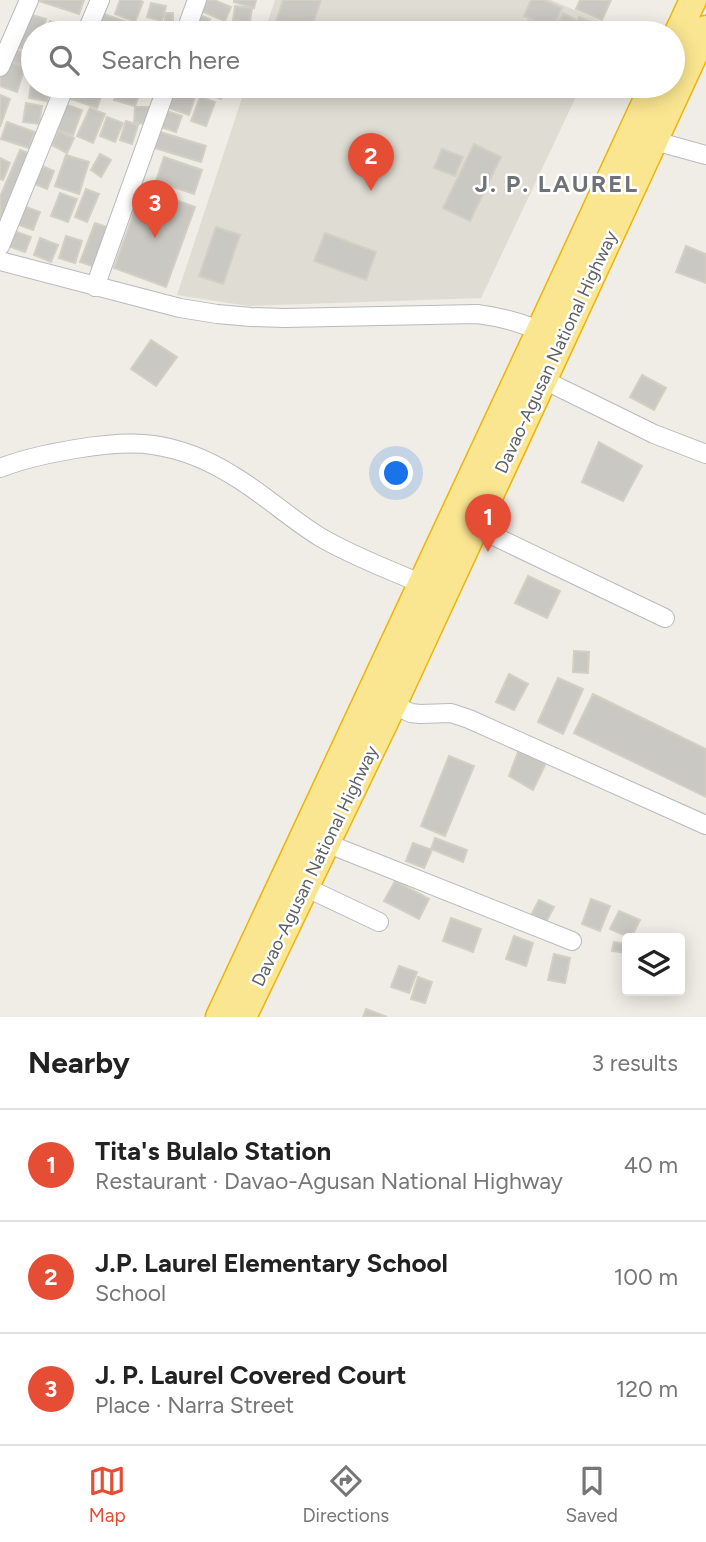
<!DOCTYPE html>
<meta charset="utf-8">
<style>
body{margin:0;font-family:Figtree,sans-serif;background:#f2f2f2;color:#222}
.controls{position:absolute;right:21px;bottom:21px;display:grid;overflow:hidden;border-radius:7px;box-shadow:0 4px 18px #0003}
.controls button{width:63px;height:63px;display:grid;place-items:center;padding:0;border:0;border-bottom:2px solid #e0e0e0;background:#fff;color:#222;font:35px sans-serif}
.you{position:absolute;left:397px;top:474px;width:24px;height:24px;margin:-18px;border:5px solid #fff;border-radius:50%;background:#1a73e8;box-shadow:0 0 0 10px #1a73e833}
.badge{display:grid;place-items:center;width:46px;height:46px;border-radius:50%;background:#e54d34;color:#fff;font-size:23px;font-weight:700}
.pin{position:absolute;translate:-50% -58px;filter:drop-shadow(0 2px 4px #0008)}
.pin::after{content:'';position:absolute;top:37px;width:24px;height:21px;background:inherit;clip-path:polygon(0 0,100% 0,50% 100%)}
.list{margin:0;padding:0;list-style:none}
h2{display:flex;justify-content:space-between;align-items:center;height:91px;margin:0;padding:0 28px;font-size:30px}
h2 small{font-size:23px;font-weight:400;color:#767676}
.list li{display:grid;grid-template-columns:46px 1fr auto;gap:21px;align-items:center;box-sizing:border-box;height:112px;padding:0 28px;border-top:2px solid #e0e0e0}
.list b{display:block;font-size:26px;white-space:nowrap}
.list p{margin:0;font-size:23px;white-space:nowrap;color:#767676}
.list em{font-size:23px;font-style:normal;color:#767676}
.icon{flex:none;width:38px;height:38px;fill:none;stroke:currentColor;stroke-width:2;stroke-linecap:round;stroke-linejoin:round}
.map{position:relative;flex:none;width:706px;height:1017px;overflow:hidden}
.search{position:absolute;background:#fff;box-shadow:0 4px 18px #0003;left:21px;right:21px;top:21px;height:77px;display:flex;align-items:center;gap:18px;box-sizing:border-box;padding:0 24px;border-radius:38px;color:#767676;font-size:26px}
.sheet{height:427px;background:#fff}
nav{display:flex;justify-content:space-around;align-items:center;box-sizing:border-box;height:98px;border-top:2px solid #e0e0e0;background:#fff;font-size:19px;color:#767676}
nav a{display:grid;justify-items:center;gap:4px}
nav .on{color:#e54d34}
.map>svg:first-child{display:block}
</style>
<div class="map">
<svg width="706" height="1017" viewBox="0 0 706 1017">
<rect width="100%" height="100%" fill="#efede5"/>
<path fill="#dfdcd3" d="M275 0H551L610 25 606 33H264Z
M246 86H581L481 298 248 306 177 295Z"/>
<path fill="#cac8c2" stroke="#d3cfc3" stroke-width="2" d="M36 0H84L79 14Z
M120 0H139L143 2 135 22 115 14Z
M200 0H214L231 7 225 21 196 9Z
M234 0H256L254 8 234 2Z
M283 0H321L310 33H272Z
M531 0H544L562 8 553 29 524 16Z
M580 0H611L602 20 576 9Z
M151 3 166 6 162 21 147 17Z
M235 6 252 8 250 22 233 20Z
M98 12 130 23 126 33H91Z
M25 13 46 19 42 33H33V52L15 47Z
M165 13H173V26H165Z
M563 13 576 20 569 33 556 27Z
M197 14 210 19 206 33H193Z
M579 17 601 26 597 33H572Z
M528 20 553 32 552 33H522Z
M50 21 70 27 68 33 47 32Z
M12 49 25 53 22 64 9 61Z
M6 60 25 67 17 92 0 86V78Z
M32 79 33 86H50L47 101 29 98Z
M69 86H105L97 108 65 97Z
M119 86H130L141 89 135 106 114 100Z
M202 86H226L221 99 200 91Z
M172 90 195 97 189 115 166 107Z
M0 95 10 99 0 127Z
M200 97 215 102 206 126 191 121Z
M26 103 42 106 39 124 23 122Z
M61 103 82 110 73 135 52 128Z
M135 107H150L149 124 134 123Z
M90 108 105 114 93 143 77 136Z
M166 111 182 116 176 132 161 127Z
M107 117 123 123 115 142 100 136Z
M126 121 138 125 132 144 120 140Z
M7 122 35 132 29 148 1 139Z
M58 131 74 138 67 153 52 145Z
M160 132 206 146 201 162 155 148Z
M474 144 501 157 470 221 443 208Z
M442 149 463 157 455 176 434 168Z
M20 150 31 154 2 223 0 222V197Z
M100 154 111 160 101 177 91 170Z
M66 155 89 162 79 194 55 186Z
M164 157 202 170 194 194 156 181Z
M0 158 10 163 3 180 0 179Z
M42 166 54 171 47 189 35 184Z
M143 188 195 207 166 287 114 268Z
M86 189 99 194 87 222 75 217Z
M60 193 77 199 68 222 51 216Z
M23 206 40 212 33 230 16 224Z
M95 223 110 228 95 267 80 262Z
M216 227 240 235 223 284 199 276Z
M14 231 31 237 25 252 8 246Z
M325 233 376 252 366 280 314 261Z
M66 236 82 241 75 263 59 258Z
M40 238 58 245 51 262 34 255Z
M686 246 706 254V283L676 272Z
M151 340 177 357 156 386 131 369Z
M642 375 666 388 654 410 630 397Z
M599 442 642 466 623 501 582 482Z
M528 576 560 591 547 618 515 603Z
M574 651 589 652 588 673 573 672Z
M509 674 528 684 514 710 496 702Z
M558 678 583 689 563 734 538 722Z
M593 694 706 749V797L574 733Z
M518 752 546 763 533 790 509 776Z
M449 756 474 766 445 836 421 826Z
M435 838 467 850 463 862 431 849Z
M413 843 432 850 424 868 406 861Z
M395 881 429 899 419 919 384 901Z
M591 899 610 906 600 931 582 924Z
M539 900 554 907 545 924 530 917Z
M619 911 640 920 631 938 610 929Z
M451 918 481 929 473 952 443 941Z
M514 936 533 943 526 966 506 959Z
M614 942 627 944V953L612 951Z
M554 954 570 958 565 983 548 980Z
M399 966 417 972 409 993 391 987Z
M418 977 432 982 425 1003 411 999Z
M366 1009 387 1017H363Z"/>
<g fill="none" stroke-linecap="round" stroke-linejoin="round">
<g stroke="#b7babe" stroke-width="20">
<path id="minor" d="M86 33 100 0
M185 33 197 0
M0 67 29 0
M644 138 706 155
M0 246 65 86
M0 261 180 308 217 314 251 317 285 318 477 314C503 317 526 324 550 335
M95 287 167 86
M544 380 654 434 706 454
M0 468C36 454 114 439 153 445 181 449 208 460 232 475 263 493 289 518 320 537 352 556 388 569 422 584
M475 527 665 618
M385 701 411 713 420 714 451 713 469 719 706 825
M326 843 572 941
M305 887 379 922"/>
</g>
<g stroke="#eeb505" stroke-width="29">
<path id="highway" d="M673 43 693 0
M219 1017 540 330 653 86
M243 1017 393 705 706 29"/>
</g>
<use href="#minor" stroke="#fff" stroke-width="18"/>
<use href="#highway" stroke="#fae690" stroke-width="26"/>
</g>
<g text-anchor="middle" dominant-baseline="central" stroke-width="5" stroke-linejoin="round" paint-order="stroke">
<g font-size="18" fill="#5d6065" stroke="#fff">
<text transform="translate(556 352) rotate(-65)">Davao-Agusan National Highway</text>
<text transform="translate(315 866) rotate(-64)">Davao-Agusan National Highway</text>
</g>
<g font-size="24" font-weight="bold" letter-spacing="2" fill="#6e7277" stroke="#fff">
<text x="557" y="183">J. P. LAUREL</text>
</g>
</g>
</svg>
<div class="controls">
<button><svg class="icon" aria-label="layers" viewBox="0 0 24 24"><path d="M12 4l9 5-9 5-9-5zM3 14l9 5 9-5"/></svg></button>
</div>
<div class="you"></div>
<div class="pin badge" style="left:488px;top:552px">1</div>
<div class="pin badge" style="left:371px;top:191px">2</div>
<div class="pin badge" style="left:155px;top:238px">3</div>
<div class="search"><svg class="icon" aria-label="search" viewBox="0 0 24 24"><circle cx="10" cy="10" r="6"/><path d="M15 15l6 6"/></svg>Search here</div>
</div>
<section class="sheet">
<h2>Nearby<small>3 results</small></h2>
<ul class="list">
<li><span class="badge">1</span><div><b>Tita's Bulalo Station</b><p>Restaurant · Davao-Agusan National Highway</p></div><em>40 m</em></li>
<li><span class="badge">2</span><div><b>J.P. Laurel Elementary School</b><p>School</p></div><em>100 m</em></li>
<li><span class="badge">3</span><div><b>J. P. Laurel Covered Court</b><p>Place · Narra Street</p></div><em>120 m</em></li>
</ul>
</section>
<nav>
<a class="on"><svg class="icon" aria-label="map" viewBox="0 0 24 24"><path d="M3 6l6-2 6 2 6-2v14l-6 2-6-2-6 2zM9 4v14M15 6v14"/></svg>Map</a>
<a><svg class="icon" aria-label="directions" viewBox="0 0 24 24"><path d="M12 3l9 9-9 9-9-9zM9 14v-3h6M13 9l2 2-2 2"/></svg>Directions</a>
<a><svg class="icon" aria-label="saved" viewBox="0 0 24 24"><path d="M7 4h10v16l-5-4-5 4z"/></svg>Saved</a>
</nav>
